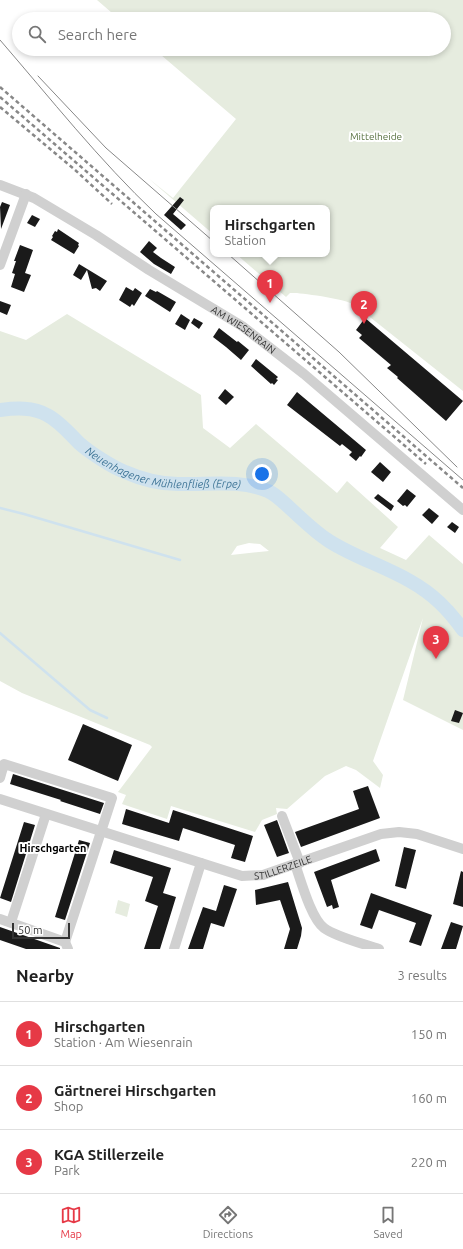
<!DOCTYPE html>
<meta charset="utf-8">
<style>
body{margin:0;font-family:Ubuntu,sans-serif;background:#f6f6f6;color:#222}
.scale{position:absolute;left:12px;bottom:10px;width:58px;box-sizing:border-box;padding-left:4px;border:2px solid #333;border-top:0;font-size:11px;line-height:14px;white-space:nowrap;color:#333;-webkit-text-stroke:3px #fff;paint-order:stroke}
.you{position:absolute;left:262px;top:474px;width:14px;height:14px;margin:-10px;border:3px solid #fff;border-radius:50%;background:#1a73e8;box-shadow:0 0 0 6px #1a73e833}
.badge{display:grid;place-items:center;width:26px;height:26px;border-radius:50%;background:#e63946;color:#fff;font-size:13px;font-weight:700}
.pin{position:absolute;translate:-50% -33px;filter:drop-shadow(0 1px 2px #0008)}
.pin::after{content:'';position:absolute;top:21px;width:14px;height:12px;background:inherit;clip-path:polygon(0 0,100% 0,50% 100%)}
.popup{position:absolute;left:210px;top:205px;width:120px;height:52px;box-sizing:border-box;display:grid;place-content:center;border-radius:8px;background:#fff;filter:drop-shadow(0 1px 3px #0005);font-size:13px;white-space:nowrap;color:#767676}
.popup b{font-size:15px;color:#222}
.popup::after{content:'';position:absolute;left:50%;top:100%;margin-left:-8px;border:8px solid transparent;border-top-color:#fff}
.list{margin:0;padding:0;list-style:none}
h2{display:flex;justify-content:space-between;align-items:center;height:52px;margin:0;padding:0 16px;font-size:17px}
h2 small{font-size:13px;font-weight:400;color:#767676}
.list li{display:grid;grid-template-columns:26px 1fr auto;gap:12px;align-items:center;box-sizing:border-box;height:64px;padding:0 16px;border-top:1px solid #e0e0e0}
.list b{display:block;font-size:15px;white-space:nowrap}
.list p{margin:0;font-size:13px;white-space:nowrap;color:#767676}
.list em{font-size:13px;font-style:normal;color:#767676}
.icon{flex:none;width:22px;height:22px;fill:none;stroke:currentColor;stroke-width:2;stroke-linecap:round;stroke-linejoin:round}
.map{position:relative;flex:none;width:463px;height:949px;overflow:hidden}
.search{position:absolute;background:#fff;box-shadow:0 2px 6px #0003;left:12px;right:12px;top:12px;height:44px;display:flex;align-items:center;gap:10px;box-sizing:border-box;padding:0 14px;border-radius:22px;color:#767676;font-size:15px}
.sheet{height:244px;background:#fff}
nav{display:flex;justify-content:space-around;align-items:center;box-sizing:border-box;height:56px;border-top:1px solid #e0e0e0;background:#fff;font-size:11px;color:#767676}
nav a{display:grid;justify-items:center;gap:2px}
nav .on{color:#e63946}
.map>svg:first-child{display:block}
</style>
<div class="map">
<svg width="463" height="949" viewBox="0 0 463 949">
<rect width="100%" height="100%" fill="#fff"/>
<path fill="#e6ecdf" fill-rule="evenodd" d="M97 0H463V391L361 310C355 299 311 295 297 293H290L286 297 236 254H327V208H213V234L148 178 173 198 236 119 154 49H444V19H119Z
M67 314 201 395 203 428 230 448 256 424 337 493 347 481 398 527 380 548 406 560 429 535 463 564V730L403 700 423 618 373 761 383 775 380 788 356 770 346 766 325 776 287 809 276 808 277 814 262 820 255 832 171 806 167 819 122 804 126 795 118 792 152 747 150 745 22 693 0 681V331L26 340ZM249 543 260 544 269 551 231 555 237 546Z
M118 900 130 904 127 917 115 913Z"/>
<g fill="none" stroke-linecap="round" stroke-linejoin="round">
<path stroke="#cfe2ee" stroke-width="2.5" d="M0 508 24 514 180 560
M0 633 90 710 107 718"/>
<path stroke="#cfe2ee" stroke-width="14" id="s1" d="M0 410C16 408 33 407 47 415 59 421 69 433 79 443 89 452 112 467 125 472 141 479 160 484 178 484 208 485 239 479 268 491 277 495 284 503 292 510 303 520 315 532 329 541 354 557 384 566 410 581 433 594 448 609 463 630"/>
</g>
<path fill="#1a1a1a" d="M180 197 184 200 173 214 186 225 181 230 164 215Z
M2 202 10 205 1 229 0 207Z
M32 215 40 219 35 227 27 223Z
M58 229 79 243 78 245 79 246 74 254 51 240 53 237 52 236 55 231 57 232Z
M149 241 157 248 153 252 161 258 175 267 171 274 154 264 140 252Z
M20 245 33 250 25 273 31 275 24 292 11 287 15 274 12 273 16 261H14Z
M79 264 107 281 100 291 96 288 92 289 87 270 81 280 73 275Z
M126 287 133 291 135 288 142 293 134 306 132 304 130 307 119 300Z
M150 289 156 292 157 291 176 302 170 312 145 296Z
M0 301 11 305 7 315 0 312Z
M181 314 190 320 185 330 175 324Z
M194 318 203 323 199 329 191 323Z
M365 318 463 401 446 421 397 378 398 377 387 368 391 365 359 338 362 335 356 330Z
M219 328 237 342 238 341 249 350 241 360 226 347 213 337Z
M256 359 278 377 276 379 278 380 274 385 272 383 271 384 251 366Z
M225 389 234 397 226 405 218 398Z
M297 392 366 450 361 457 360 456 356 461 349 455 352 452 342 444 340 446 287 405Z
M380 462 391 472 383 482 371 472Z
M407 489 416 496 407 507 405 505 403 506 397 501Z
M378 494 394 506 391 511 374 498Z
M429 508 439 516 432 524 422 515Z
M452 522 459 527 455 533 447 527Z
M455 710 463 713 459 723 451 721Z
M83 724 132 745 118 781 68 760Z
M13 774 104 803 100 814 60 801 61 800 10 784Z
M368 786 380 818 301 847 295 832 359 809 353 791Z
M126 809 169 823 173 810 253 836 245 862 231 858 235 845 183 828 179 841 122 824Z
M277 820 289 853 277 857 264 825Z
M24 822 35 825 11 902 0 898Z
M79 840 90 843 65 920 55 917Z
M404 847 416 850 406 889 395 886Z
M376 849 380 861 331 880 339 907 333 909 332 905 327 907 314 872Z
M114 850 171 868 163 893 176 897 160 949H144L158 906 145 901 153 877 110 863Z
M461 871 463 872V907L453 904Z
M288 882 302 928 301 936 297 949H284L290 929 280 900 256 905 255 890Z
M224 885 237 889 224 927 211 923 203 949H188L203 907 216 911Z
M371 893 432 915 421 946 409 942 416 923 379 910 372 929 360 925Z
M451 922 463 926 456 949H441Z
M0 927 60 948V949H26L0 940Z"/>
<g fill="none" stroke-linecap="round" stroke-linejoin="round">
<g stroke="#d0d0d0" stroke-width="10">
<path id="s2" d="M0 185 34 198 96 235 149 270 242 326 304 374 463 510"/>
<path d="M0 265 26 194"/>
<path d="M0 778 4 764 112 798 65 942"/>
<path id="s3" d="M0 799 242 876 263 875 381 834 399 832 417 834 463 849"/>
<path d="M282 816 300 863"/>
<path d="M295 864C301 881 311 918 324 928 336 937 364 944 379 949"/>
<path d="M0 919 65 942 68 949"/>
<path d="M11 922 46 814"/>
<path d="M174 949 201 863"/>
</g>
<path stroke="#888" stroke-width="1" d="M0 40C51 99 99 160 156 214L463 480
M38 76 106 148 213 241
M228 254 339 352 457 467"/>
<path stroke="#888" stroke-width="2.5" stroke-dasharray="4 3" stroke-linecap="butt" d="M0 87 463 488
M0 97 426 464
M0 107 74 169 112 204"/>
</g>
<g text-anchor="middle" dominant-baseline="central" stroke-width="4" stroke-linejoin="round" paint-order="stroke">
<g font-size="10" fill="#56703f" stroke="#fff">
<text x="376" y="136">Mittelheide</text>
</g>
<g font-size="10" fill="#333" stroke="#fff">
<text stroke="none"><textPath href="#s2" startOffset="284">AM WIESENRAIN</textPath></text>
<text stroke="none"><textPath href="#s3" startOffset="296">STILLERZEILE</textPath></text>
</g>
<g font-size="11" font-style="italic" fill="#3f7597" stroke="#fff">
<text stroke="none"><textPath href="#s1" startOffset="182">Neuenhagener Mühlenfließ (Erpe)</textPath></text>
</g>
<g font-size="11" font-weight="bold" fill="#000" stroke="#fff">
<text x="53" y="848">Hirschgarten</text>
</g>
</g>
</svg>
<div class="scale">50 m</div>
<div class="you"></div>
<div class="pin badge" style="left:270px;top:303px">1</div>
<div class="popup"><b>Hirschgarten</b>Station</div>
<div class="pin badge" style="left:364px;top:324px">2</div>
<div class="pin badge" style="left:436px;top:659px">3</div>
<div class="search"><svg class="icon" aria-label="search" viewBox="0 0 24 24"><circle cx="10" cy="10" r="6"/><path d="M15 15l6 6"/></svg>Search here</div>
</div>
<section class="sheet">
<h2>Nearby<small>3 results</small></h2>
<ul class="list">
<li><span class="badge">1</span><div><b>Hirschgarten</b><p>Station · Am Wiesenrain</p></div><em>150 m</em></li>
<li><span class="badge">2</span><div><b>Gärtnerei Hirschgarten</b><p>Shop</p></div><em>160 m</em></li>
<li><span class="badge">3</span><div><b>KGA Stillerzeile</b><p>Park</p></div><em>220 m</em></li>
</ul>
</section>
<nav>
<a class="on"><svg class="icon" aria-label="map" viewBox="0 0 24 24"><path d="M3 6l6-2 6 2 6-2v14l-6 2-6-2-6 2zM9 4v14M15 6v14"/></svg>Map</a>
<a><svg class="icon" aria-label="directions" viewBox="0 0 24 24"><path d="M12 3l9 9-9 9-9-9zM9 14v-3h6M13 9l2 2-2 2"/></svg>Directions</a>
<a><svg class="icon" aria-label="saved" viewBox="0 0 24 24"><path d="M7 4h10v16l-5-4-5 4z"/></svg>Saved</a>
</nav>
